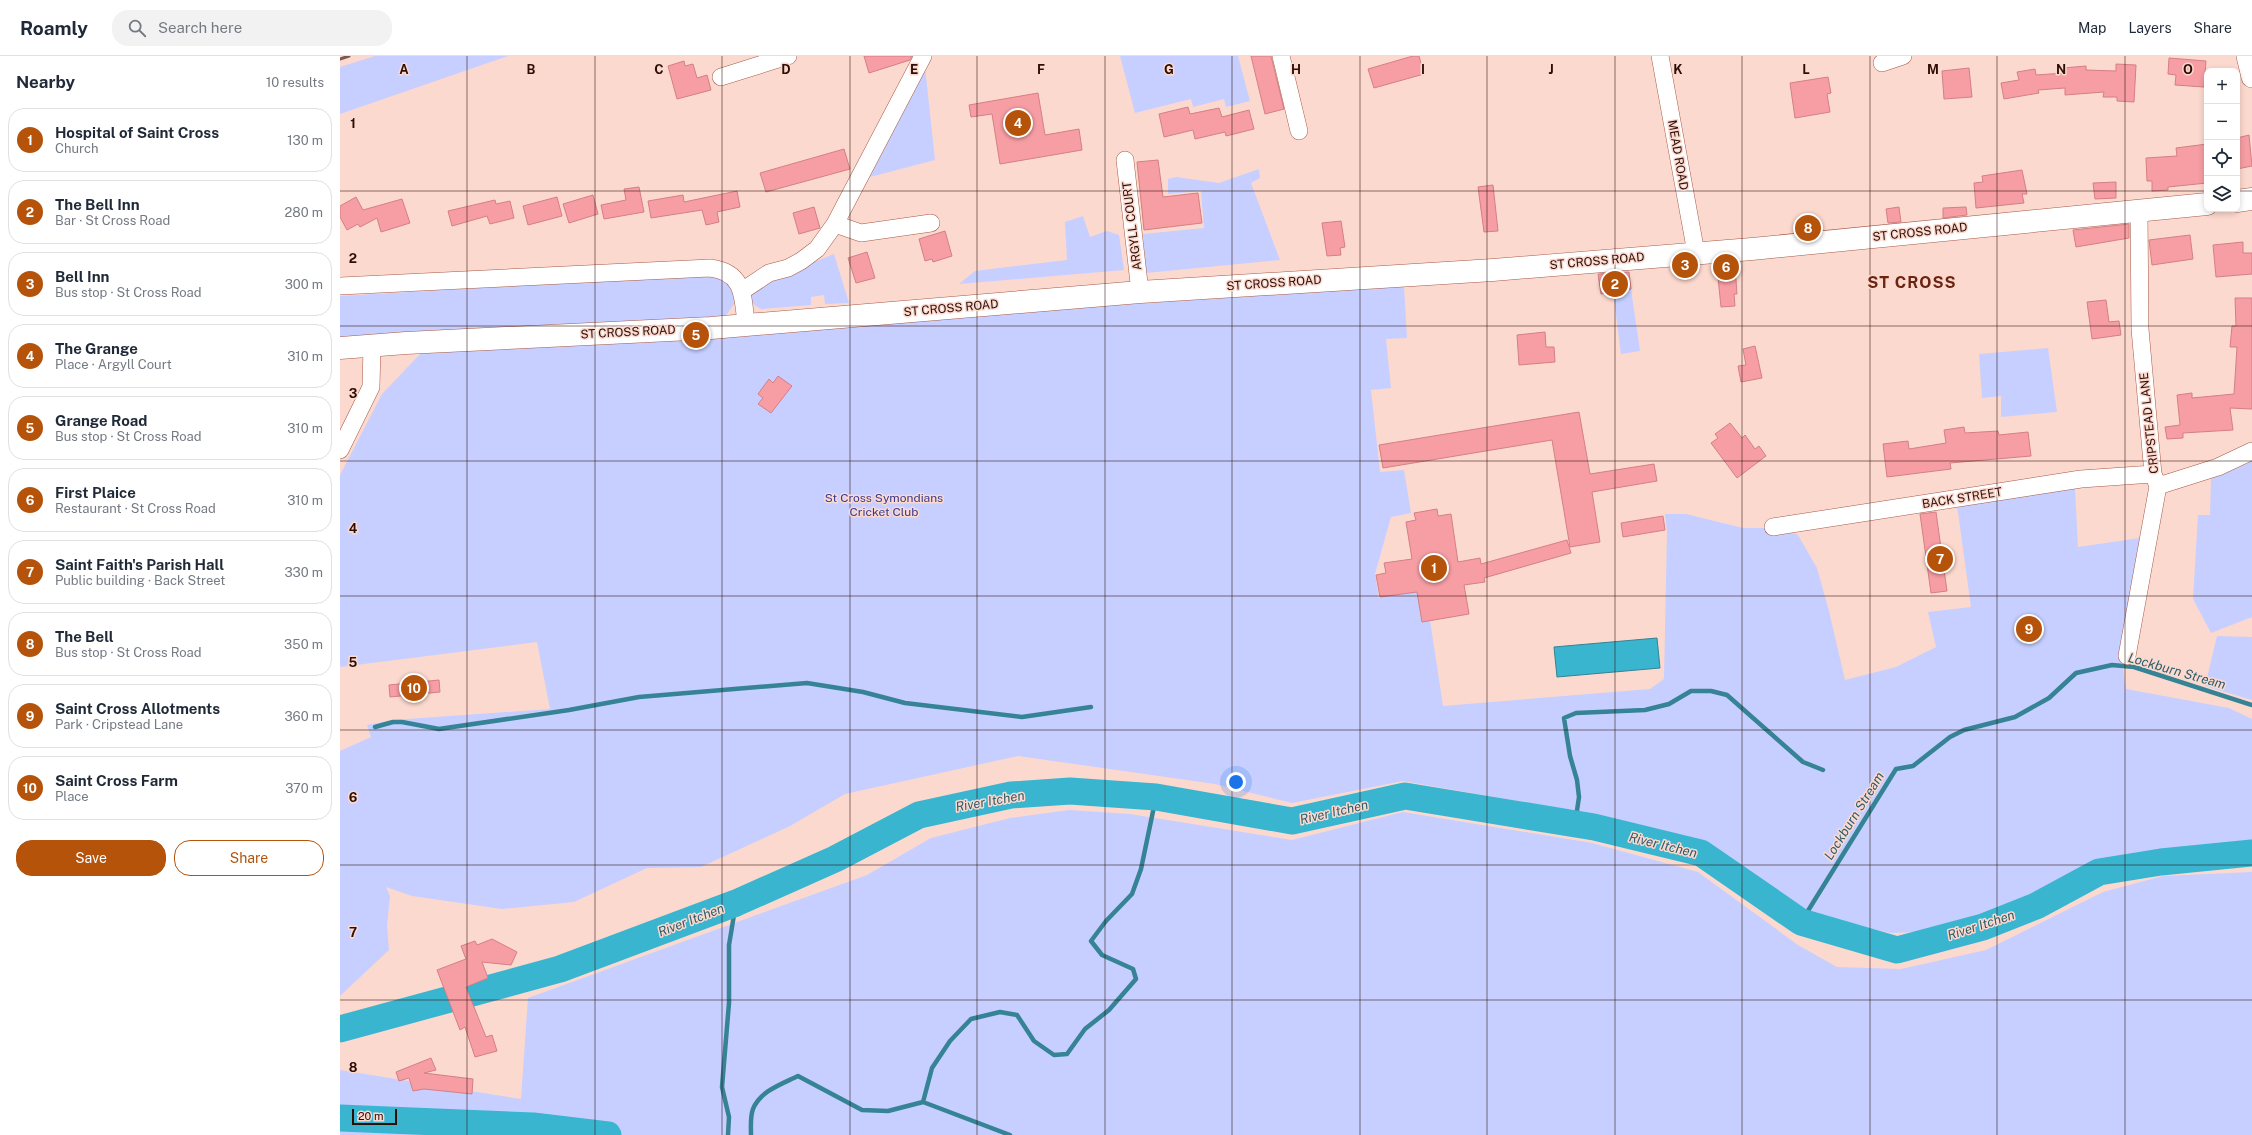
<!DOCTYPE html>
<meta charset="utf-8">
<style>
body{margin:0;font-family:"Public Sans",sans-serif;background:#f2f2f3;color:#1f2937}
.controls{position:absolute;right:12px;top:12px;display:grid;overflow:hidden;border-radius:8px;box-shadow:0 2px 6px #0003}
.controls button{width:36px;height:36px;display:grid;place-items:center;padding:0;border:0;border-bottom:1px solid #e0e1e3;background:#fff;color:#1f2937;font:20px sans-serif}
.scale{position:absolute;left:12px;bottom:10px;width:45px;box-sizing:border-box;padding-left:4px;border:2px solid #2d0e07;border-top:0;font-size:11px;line-height:14px;white-space:nowrap;color:#2d0e07;-webkit-text-stroke:3px #fcd9cf;paint-order:stroke}
.you{position:absolute;left:896px;top:726px;width:14px;height:14px;margin:-10px;border:3px solid #fff;border-radius:50%;background:#1a73e8;box-shadow:0 0 0 6px #1a73e833}
.badge{display:grid;place-items:center;width:26px;height:26px;border-radius:50%;background:#b45309;color:#fff;font-size:13px;font-weight:700}
.pin{position:absolute;translate:-50% -50%;border:2px solid #fff;box-shadow:0 1px 4px #0006}
.list{margin:0;padding:0;list-style:none}
h2{display:flex;justify-content:space-between;align-items:center;height:52px;margin:0;padding:0 16px;font-size:17px}
h2 small{font-size:13px;font-weight:400;color:#747a83}
.list li{display:grid;grid-template-columns:26px 1fr auto;gap:12px;align-items:center;box-sizing:border-box;height:64px;margin:0 8px 8px;padding:0 8px;border:1px solid #e0e1e3;border-radius:16px}
.list b{display:block;font-size:15px;white-space:nowrap}
.list p{margin:0;font-size:13px;white-space:nowrap;color:#747a83}
.list em{font-size:13px;font-style:normal;color:#747a83}
.actions{display:flex;gap:8px;padding:12px 16px}
.actions a{flex:1;padding:9px 0;border:1px solid #b45309;border-radius:16px;text-align:center;font-size:14px;color:#b45309}
.actions .main{background:#b45309;color:#fff}
.icon{flex:none;width:22px;height:22px;fill:none;stroke:currentColor;stroke-width:2;stroke-linecap:round;stroke-linejoin:round}
.map{position:relative;flex:none;width:1912px;height:1079px;overflow:hidden}
header{display:flex;align-items:center;gap:24px;box-sizing:border-box;height:56px;padding:0 20px;background:#fff;border-bottom:1px solid #e0e1e3}
header strong{font-size:19px}
nav{display:flex;gap:22px;margin-inline-start:auto;font-size:14px}
.search{width:280px;height:36px;background:#f2f2f3;display:flex;align-items:center;gap:10px;box-sizing:border-box;padding:0 14px;border-radius:16px;color:#747a83;font-size:15px}
main{display:flex}
aside{flex:1;background:#fff}
.map>svg:first-child{display:block}
</style>
<header>
<strong>Roamly</strong>
<div class="search"><svg class="icon" aria-label="search" viewBox="0 0 24 24"><circle cx="10" cy="10" r="6"/><path d="M15 15l6 6"/></svg>Search here</div>
<nav><a>Map</a><a>Layers</a><a>Share</a></nav>
</header>
<main>
<aside>
<h2>Nearby<small>10 results</small></h2>
<ul class="list">
<li><span class="badge">1</span><div><b>Hospital of Saint Cross</b><p>Church</p></div><em>130 m</em></li>
<li><span class="badge">2</span><div><b>The Bell Inn</b><p>Bar · St Cross Road</p></div><em>280 m</em></li>
<li><span class="badge">3</span><div><b>Bell Inn</b><p>Bus stop · St Cross Road</p></div><em>300 m</em></li>
<li><span class="badge">4</span><div><b>The Grange</b><p>Place · Argyll Court</p></div><em>310 m</em></li>
<li><span class="badge">5</span><div><b>Grange Road</b><p>Bus stop · St Cross Road</p></div><em>310 m</em></li>
<li><span class="badge">6</span><div><b>First Plaice</b><p>Restaurant · St Cross Road</p></div><em>310 m</em></li>
<li><span class="badge">7</span><div><b>Saint Faith's Parish Hall</b><p>Public building · Back Street</p></div><em>330 m</em></li>
<li><span class="badge">8</span><div><b>The Bell</b><p>Bus stop · St Cross Road</p></div><em>350 m</em></li>
<li><span class="badge">9</span><div><b>Saint Cross Allotments</b><p>Park · Cripstead Lane</p></div><em>360 m</em></li>
<li><span class="badge">10</span><div><b>Saint Cross Farm</b><p>Place</p></div><em>370 m</em></li>
</ul>
<div class="actions"><a class="main">Save</a><a>Share</a></div>
</aside>
<div class="map">
<svg width="1912" height="1079" viewBox="0 0 1912 1079">
<rect width="100%" height="100%" fill="#fcd9cf"/>
<path fill="#c6cfff" d="M35 0H168L0 58V11Z
M780 0H898L910 45 886 51 884 43 853 51 851 43 795 57Z
M585 11 595 104 530 121Z
M919 113 920 122 911 127 940 204 806 217 803 178 864 172 861 135 828 138V123L836 121 879 127Z
M743 160 750 181 767 175 779 179 784 214 619 228 635 215 727 204 725 166Z
M494 198 509 247 485 248 484 239 471 241V249L421 253 411 247 409 236 415 230Z
M365 219 383 221 395 235V247L384 262 0 285V240Z
M1064 230 1067 282 1046 283 1051 332 1031 334 1040 416 1064 414 1071 457 1051 461 1035 518 1039 543 1040 541 1077 536 1082 565 1090 564 1103 650 1310 633 1324 623 1327 475 1325 458H1346L1403 472H1440L1458 479 1477 512 1489 555 1505 624 1556 611 1596 591 1588 556 1631 551 1617 449 1735 432 1738 491 1800 482 1782 606 1786 633 1889 652 1912 663V787L1820 793 1798 797 1739 814 1684 844 1610 870 1577 876 1551 877 1457 856 1373 791 1336 778 1257 759 1063 725 952 747 875 728 678 700 505 738 450 770 361 811 307 812 234 846 162 853 72 840 46 831 50 840 47 869 49 894 0 940V695L31 681 27 669 53 664 210 653 197 586 0 611V419L42 338 83 295Z
M1291 233 1300 295 1281 298 1273 236Z
M1708 292 1717 356 1661 361V340L1642 342 1639 298Z
M1912 400V561L1871 577 1853 543 1858 459H1870L1871 420Z
M1877 580 1912 581V644L1865 630Z
M729 754 790 758 952 784 1063 756 1252 787 1358 816 1458 889 1497 911 1561 913 1646 894 1763 836 1823 820 1912 816V1079H0V1014L181 1043 188 942 527 819 591 782 670 762Z"/>
<path fill="#39b5d0" stroke="#358394" d="M1317 582 1320 612 1217 621 1214 591Z"/>
<g fill="none" stroke-linecap="round" stroke-linejoin="round">
<path stroke="#358394" stroke-width="4.5" d="M35 671 53 666H62L99 673 229 654 299 641 467 627 523 636 565 647 682 661 751 651
M1235 768 1239 741 1237 724 1230 700 1224 662 1236 657 1305 654 1329 648 1351 635H1371L1387 639 1463 706 1483 714
M1461 866 1556 713 1573 710 1610 681 1624 674 1675 661 1709 642 1736 617 1772 609 1794 611 1912 649
M583 1046 592 1012 610 985 631 963 660 956 677 959 694 985 714 999 727 998 745 973 769 954 796 923 793 913 762 899 751 885 766 865 792 838 801 813 816 741
M388 1079 389 1061 382 1031 389 947V889L396 847
M411 1079C411 1071 410 1061 413 1053 420 1035 442 1028 458 1020L522 1054 548 1055 583 1046 670 1079"/>
<path stroke="#39b5d0" stroke-width="27" d="M0 973 220 913 396 847 495 803 579 759 671 739 730 735 816 741 952 765 1065 740 1254 771 1361 797 1461 866 1557 894 1643 871 1696 850 1759 816 1821 806 1912 797
M0 1062 193 1070 268 1079"/>
</g>
<path fill="#f69ea4" stroke="#d47f85" d="M524 0H572L570 4 529 17Z
M911 0H931L944 53 925 58Z
M1073 0H1079L1084 18 1034 32 1028 13Z
M1829 2 1866 5 1864 31 1835 29 1836 19 1828 18Z
M344 5 345 10 353 8 357 22 367 19 371 34 337 43 328 10Z
M1776 8 1796 9 1794 46 1777 45V41H1763L1764 36 1725 39V32L1698 34 1699 37 1664 43 1661 27 1679 24 1677 16 1695 13 1696 19 1724 17 1723 12 1746 10V14L1776 15Z
M1629 12 1632 41 1604 43 1602 15Z
M1488 21 1491 37 1487 38 1490 56 1455 62 1450 27Z
M698 37 705 79 739 73 742 94 660 108 652 58 631 61 629 49Z
M848 51 850 58 879 52 882 61 909 54 914 73 886 80 885 76 855 83 853 74 824 81 819 58Z
M1909 79 1912 110 1897 113V82Z
M1867 88V127L1828 131V134L1812 135V125H1807L1806 102 1837 100 1836 92Z
M504 93 510 113 426 136 420 117Z
M818 104 823 141 858 137 862 167 804 174 797 106Z
M1682 114 1687 138H1682L1684 147 1636 152 1634 127 1643 126 1642 120Z
M1776 126V142L1755 143 1753 127Z
M1153 129 1158 175 1144 176 1138 131Z
M299 131 304 156 264 163 261 149 286 144 284 133Z
M397 135 400 151 377 156 379 166 366 169 362 154 311 162 308 145 343 139 344 146Z
M253 139 258 158 229 167 223 148Z
M16 141 23 154 62 143 70 167 41 176 37 162 20 171 18 168 7 174 0 161V150Z
M217 141 222 160 188 169 183 150Z
M155 144 156 148 170 145 174 162 150 168 147 160 112 170 108 155Z
M474 151 480 172 459 178 453 157Z
M1559 151 1561 166 1548 167 1546 153Z
M1626 151 1627 159 1603 162V152Z
M1001 165 1005 191 1000 192 1001 199 987 200 982 167Z
M1789 168V182L1736 191 1733 174Z
M605 175 612 200 593 206 592 203 585 205 579 183Z
M1850 179 1853 203 1812 209 1809 184Z
M1903 186V197H1912V218L1876 221 1873 189Z
M527 196 535 222 516 227 508 202Z
M1395 210 1397 238H1394L1395 250 1381 251 1377 212Z
M1289 216 1291 233 1261 238 1258 218Z
M1895 242H1912V353L1890 352 1893 374 1843 377V382L1827 383 1825 371 1840 369 1837 339 1852 337V342L1894 338 1897 291H1890L1892 270H1896Z
M1766 244 1769 266 1779 265 1781 279 1752 283 1747 246Z
M1205 276 1206 291H1214L1215 306 1179 309 1177 279Z
M1415 290 1422 322 1401 326 1398 310 1406 309 1403 293Z
M438 320 452 330 431 357 418 348 423 342 418 338 429 323 433 327Z
M1239 356 1250 418 1314 408 1317 425 1252 436 1260 486 1230 491 1212 384 1043 412 1039 389Z
M1390 367 1402 382 1405 379 1415 393 1419 390 1426 400 1397 422 1371 387 1378 382 1375 378Z
M1624 371 1625 377 1658 375 1659 379 1688 376 1691 400 1610 407 1611 413 1547 421 1543 388 1568 385 1569 393 1606 387 1604 374Z
M1097 453 1098 460 1111 458 1118 506 1140 502 1141 508 1227 484 1231 497 1144 522 1145 526 1124 529 1129 558 1082 566 1077 536 1040 541 1036 519 1046 517 1044 507 1072 503 1066 466 1076 464 1074 457Z
M1596 456 1607 535 1591 537 1580 458Z
M1323 460 1325 474 1283 481 1281 467Z
M99 624 100 636 50 641 49 629Z
M152 883 177 896 171 909 142 906 148 922 126 931 146 981 152 979 157 995 135 1001 125 971 120 974 97 914 126 903 121 890 135 885 137 889Z
M91 1002 96 1014 84 1017 133 1023 132 1038 84 1033 73 1035 69 1022 59 1025 56 1016Z"/>
<g fill="none" stroke-linecap="round" stroke-linejoin="round">
<g stroke="#a75a46" stroke-width="18">
<path id="minor" d="M941 0 959 75
M1320 0 1356 197
M1542 7 1563 0
M381 21 448 0
M785 104 800 236
M495 168 521 177 591 167
M0 230 370 212C404 216 403 240 406 268
M402 235 429 217 448 212 461 205 477 193 495 168 583 0
M0 394 31 331 32 290
M1818 430 1878 411 1912 395
M1433 471 1741 423 1813 418
M1787 600 1818 430 1813 418 1800 273 1799 155"/>
</g>
<g stroke="#a75a46" stroke-width="22">
<path id="tertiary" d="M1907 0 1912 21"/>
</g>
<g stroke="#a75a46" stroke-width="23">
<path id="secondary" d="M1897 145 1912 143
M0 292 66 287 371 272 800 236 1153 214 1412 193 1867 148"/>
</g>
<use href="#minor" stroke="#fff" stroke-width="17"/>
<use href="#tertiary" stroke="#fff" stroke-width="21"/>
<use href="#secondary" stroke="#fff" stroke-width="22"/>
<path stroke="#795951" stroke-width="3" d="M0 3 9 0"/>
</g>
<path fill="none" stroke="#2d0e07" stroke-width="1" stroke-opacity="0.55" d="M127 0V1079M255 0V1079M382 0V1079M510 0V1079M637 0V1079M765 0V1079M892 0V1079M1020 0V1079M1147 0V1079M1275 0V1079M1402 0V1079M1530 0V1079M1657 0V1079M1785 0V1079M0 135H1867M1897 135H1912M0 270H1912M0 405H1912M0 540H1912M0 674H1912M0 809H1912M0 944H1912"/>
<g text-anchor="middle" dominant-baseline="central" stroke-width="3" stroke-linejoin="round" paint-order="stroke">
<g font-size="12" fill="#2d0e07" stroke="#fcd9cf">
<text transform="translate(1338 99) rotate(80)">MEAD ROAD</text>
<text transform="translate(792 170) rotate(-97)">ARGYLL COURT</text>
<text transform="translate(1580 176) rotate(-6)">ST CROSS ROAD</text>
<text transform="translate(1257 205) rotate(-5)">ST CROSS ROAD</text>
<text transform="translate(934 227) rotate(-4)">ST CROSS ROAD</text>
<text transform="translate(611 252) rotate(-5)">ST CROSS ROAD</text>
<text transform="translate(288 276) rotate(-3)">ST CROSS ROAD</text>
<text transform="translate(1809 367) rotate(-96)">CRIPSTEAD LANE</text>
<text transform="translate(1622 442) rotate(-9)">BACK STREET</text>
</g>
<g font-size="12" fill="#363a92" stroke="#fcd9cf">
<text x="544" y="442">St Cross Symondians<tspan x="544" dy="14">Cricket Club</tspan></text>
</g>
<g font-size="13" font-style="italic" fill="#2c5d6a" stroke="#fcd9cf">
<text transform="translate(1837 615) rotate(16)">Lockburn Stream</text>
<text transform="translate(650 745) rotate(-10)">River Itchen</text>
<text transform="translate(994 756) rotate(-13)">River Itchen</text>
<text transform="translate(1514 760) rotate(-58)">Lockburn Stream</text>
<text transform="translate(1323 789) rotate(14)">River Itchen</text>
<text transform="translate(351 864) rotate(-21)">River Itchen</text>
<text transform="translate(1641 869) rotate(-18)">River Itchen</text>
</g>
<g font-size="16" font-weight="bold" letter-spacing="1" fill="#6a2411" stroke="#fcd9cf">
<text x="1572" y="226">ST CROSS</text>
</g>
</g>
<g font-size="13" text-anchor="middle" font-weight="bold" fill="#2d0e07" stroke="#fcd9cf" stroke-width="3" stroke-linejoin="round" paint-order="stroke">
<text x="64" y="18">A</text>
<text x="191" y="18">B</text>
<text x="319" y="18">C</text>
<text x="446" y="18">D</text>
<text x="574" y="18">E</text>
<text x="701" y="18">F</text>
<text x="829" y="18">G</text>
<text x="956" y="18">H</text>
<text x="1083" y="18">I</text>
<text x="1211" y="18">J</text>
<text x="1338" y="18">K</text>
<text x="1466" y="18">L</text>
<text x="1593" y="18">M</text>
<text x="1721" y="18">N</text>
<text x="1848" y="18">O</text>
<text x="13" y="72">1</text>
<text x="13" y="207">2</text>
<text x="13" y="342">3</text>
<text x="13" y="477">4</text>
<text x="13" y="611">5</text>
<text x="13" y="746">6</text>
<text x="13" y="881">7</text>
<text x="13" y="1016">8</text>
</g>
</svg>
<div class="controls">
<button>+</button>
<button>−</button>
<button><svg class="icon" aria-label="locate" viewBox="0 0 24 24"><circle cx="12" cy="12" r="6"/><path d="M12 2v4M12 18v4M2 12h4M18 12h4"/></svg></button>
<button><svg class="icon" aria-label="layers" viewBox="0 0 24 24"><path d="M12 4l9 5-9 5-9-5zM3 14l9 5 9-5"/></svg></button>
</div>
<div class="scale">20 m</div>
<div class="you"></div>
<div class="pin badge" style="left:1094px;top:512px">1</div>
<div class="pin badge" style="left:1275px;top:228px">2</div>
<div class="pin badge" style="left:1345px;top:209px">3</div>
<div class="pin badge" style="left:678px;top:67px">4</div>
<div class="pin badge" style="left:356px;top:279px">5</div>
<div class="pin badge" style="left:1386px;top:211px">6</div>
<div class="pin badge" style="left:1600px;top:503px">7</div>
<div class="pin badge" style="left:1468px;top:172px">8</div>
<div class="pin badge" style="left:1689px;top:573px">9</div>
<div class="pin badge" style="left:74px;top:632px">10</div>
</div>
</main>
